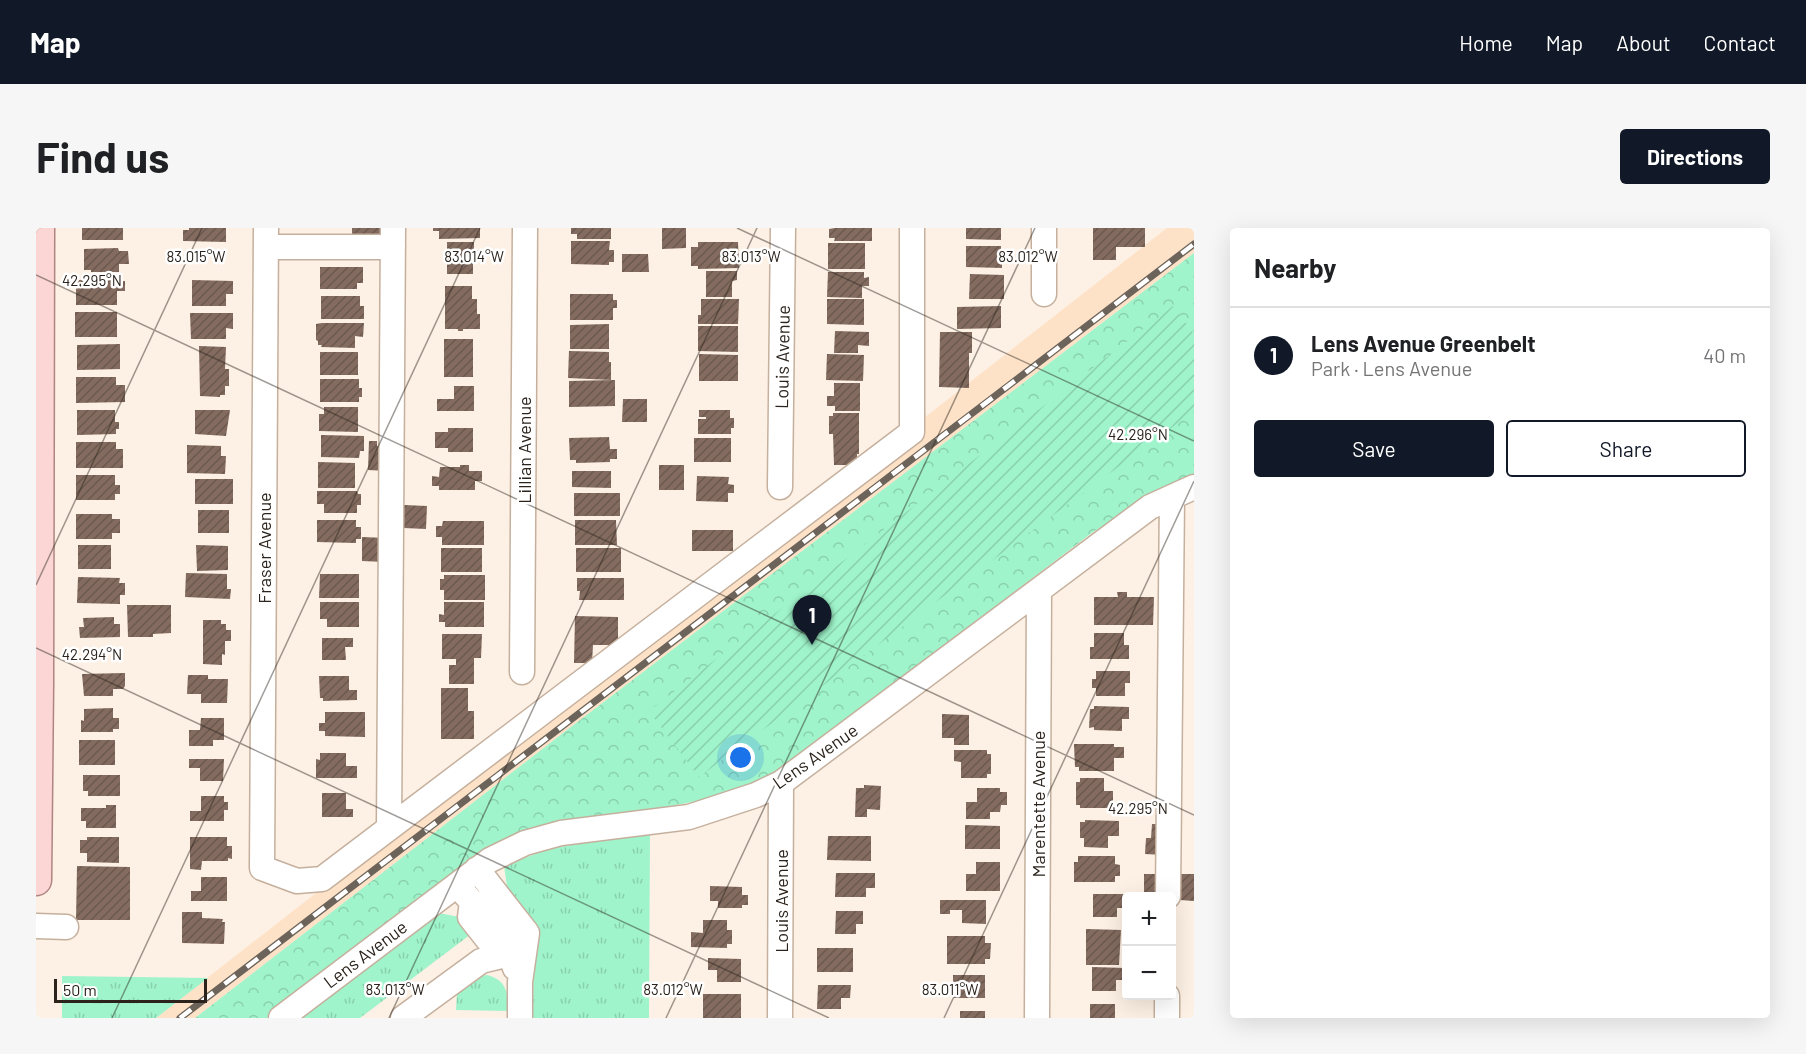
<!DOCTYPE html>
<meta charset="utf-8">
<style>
body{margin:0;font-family:Barlow,sans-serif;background:#f6f6f6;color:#202124}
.controls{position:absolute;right:18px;bottom:18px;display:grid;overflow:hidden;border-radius:6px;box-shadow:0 6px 24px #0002}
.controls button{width:54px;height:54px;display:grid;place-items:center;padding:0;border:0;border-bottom:2px solid #e0e0e0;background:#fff;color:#202124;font:30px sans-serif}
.scale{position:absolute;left:18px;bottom:15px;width:153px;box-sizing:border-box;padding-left:6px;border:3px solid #2b231c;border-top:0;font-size:16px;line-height:21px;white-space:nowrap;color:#2b231c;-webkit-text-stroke:4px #fff;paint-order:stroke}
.you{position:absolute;left:705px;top:530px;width:21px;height:21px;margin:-15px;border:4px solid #fff;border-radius:50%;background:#1a73e8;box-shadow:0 0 0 9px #1a73e833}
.badge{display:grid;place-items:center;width:39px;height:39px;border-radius:50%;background:#111827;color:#fff;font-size:20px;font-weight:700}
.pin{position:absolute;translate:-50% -50px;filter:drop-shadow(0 2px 3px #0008)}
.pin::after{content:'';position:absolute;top:32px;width:21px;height:18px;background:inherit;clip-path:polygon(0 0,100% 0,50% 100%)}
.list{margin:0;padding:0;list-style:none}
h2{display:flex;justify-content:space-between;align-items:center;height:78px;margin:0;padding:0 24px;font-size:26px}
h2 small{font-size:20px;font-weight:400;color:#757577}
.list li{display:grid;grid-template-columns:39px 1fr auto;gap:18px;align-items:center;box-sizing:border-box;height:96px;padding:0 24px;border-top:2px solid #e0e0e0}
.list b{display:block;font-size:22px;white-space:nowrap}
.list p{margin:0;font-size:20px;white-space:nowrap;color:#757577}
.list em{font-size:20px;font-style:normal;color:#757577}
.actions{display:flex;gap:12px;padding:18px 24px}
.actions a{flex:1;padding:14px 0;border:2px solid #111827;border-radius:6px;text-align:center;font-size:21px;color:#111827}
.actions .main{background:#111827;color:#fff}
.map{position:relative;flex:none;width:1158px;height:790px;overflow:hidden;border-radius:6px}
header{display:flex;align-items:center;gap:36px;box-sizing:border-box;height:84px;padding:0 30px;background:#111827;color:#fff}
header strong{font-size:28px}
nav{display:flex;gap:33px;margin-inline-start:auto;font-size:21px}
.intro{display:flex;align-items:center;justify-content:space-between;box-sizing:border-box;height:144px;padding:0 36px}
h1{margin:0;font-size:42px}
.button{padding:15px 27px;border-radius:6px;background:#111827;color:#fff;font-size:21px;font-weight:700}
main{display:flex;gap:36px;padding:0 36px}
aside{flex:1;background:#fff;border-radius:6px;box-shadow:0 6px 24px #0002}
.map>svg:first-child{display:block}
</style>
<header>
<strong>Map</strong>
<nav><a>Home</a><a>Map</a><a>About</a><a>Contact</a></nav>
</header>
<div class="intro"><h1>Find us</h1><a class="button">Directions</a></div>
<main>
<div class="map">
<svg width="1158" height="790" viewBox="0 0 1158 790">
<defs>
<pattern id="grass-tufts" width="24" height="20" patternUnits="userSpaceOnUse" patternTransform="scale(1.5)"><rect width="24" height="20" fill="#9ff4cb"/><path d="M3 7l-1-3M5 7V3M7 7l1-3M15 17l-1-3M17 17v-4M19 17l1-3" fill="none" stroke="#89d1ae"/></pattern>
<pattern id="forest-crowns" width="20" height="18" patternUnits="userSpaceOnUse" patternTransform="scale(1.5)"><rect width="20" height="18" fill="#9ff4cb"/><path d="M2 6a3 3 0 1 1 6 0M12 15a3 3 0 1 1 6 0" fill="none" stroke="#89d1ae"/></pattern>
<pattern id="garden-furrows" width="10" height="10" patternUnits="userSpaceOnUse" patternTransform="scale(1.5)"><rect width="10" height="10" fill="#9ff4cb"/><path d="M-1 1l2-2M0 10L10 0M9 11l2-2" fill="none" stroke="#89d1ae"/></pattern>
<pattern id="building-hatch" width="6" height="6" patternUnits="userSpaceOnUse" patternTransform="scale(1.5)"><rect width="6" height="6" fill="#836b5f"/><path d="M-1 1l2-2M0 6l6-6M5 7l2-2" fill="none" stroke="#6b584e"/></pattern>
</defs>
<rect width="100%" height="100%" fill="#fdf0e4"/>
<path fill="#fde2c8" d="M1131 0H1158V25L527 505 159 790H120Z"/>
<path fill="url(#grass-tufts)" d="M614 603 613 790H497L498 705 473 672 468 638 512 621Z
M398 684 423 689 439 703 324 790H262Z
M451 747C471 752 472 765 472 783L420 782 421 765 440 749Z
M26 748 172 750 120 790H26Z"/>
<path fill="url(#forest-crowns)" d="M1158 25V250L1136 257 1057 304 756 533 720 555 689 567 646 576 553 591 478 609 439 628 231 790H159L527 505Z"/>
<path fill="url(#garden-furrows)" d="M1137 78 1158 106V183L663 549 613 483Z"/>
<path fill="url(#building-hatch)" d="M46 0H87V12H46Z
M153 0H190V14L147 13V2H153Z
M316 0H353V12L316 9Z
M397 0H444V10L403 11V3H397Z
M535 0H575V11H541V6H535Z
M626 0H650V20L626 21Z
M799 0H836V13H798L799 10H793V1Z
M930 0H965V12L930 11Z
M1057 0H1109V19H1080V32H1057Z
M535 13H574L573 22H578V34H573V37L535 36Z
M411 14H438V22H443L442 33H437V46H411Z
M662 14H702L703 40 662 41V38H655V19H662Z
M792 15H829V41H792Z
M930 18H965V25H971V33H966V40L930 39Z
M82 20 83 23H92L93 36H83V44H55V42H48V21Z
M586 26H612L613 44H586Z
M284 39H327V55H321V61H284Z
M670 43H701V52L696 53V69H670Z
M792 44H828V50L833 49V58H826V70L791 69Z
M934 46 968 47V71H933Z
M81 51V53H89V63H81V77H40V52Z
M156 52 197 53V66H190V78H156Z
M409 58H436V71H441V86H444V101H427V103H422V101H409Z
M534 66H577V72H581V80H577V92H534Z
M285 68H324V78H328V91H285Z
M665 71H703L702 96H662V87H665Z
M791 71H828V97L791 96Z
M965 78V100L921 101V79Z
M39 84H81V109H39Z
M154 85H197V101L190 100V111H155Z
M286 95H328L327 109 319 108V120L285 119 286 117H282V113L280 112V96Z
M573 96V121H534V97Z
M662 98H702V124L662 123Z
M799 103 833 104V118L822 117V125H798Z
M904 104H936V125H933V160L903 159Z
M408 111H437V149H408Z
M84 116V141L41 142V117Z
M163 118 190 119 189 141H193V158H189V167H184V169L164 168Z
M533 123 573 124V134H575V152L532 150Z
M284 124H322V147H284Z
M663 126 702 127V153H663Z
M791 126 828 127 827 153 790 152Z
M40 149H80V157H89V174L40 175Z
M284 151H323V160H326V169H323V174H284Z
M579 152V178L533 179V153Z
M798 155H824V183H799V178H791V168H798Z
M418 158H438V183H401V171H418Z
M587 171H611V194H586Z
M288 179H322V204L283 203V186H288Z
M41 182H79V194H83V201H80V206L41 207Z
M159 182H194L190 208 159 206Z
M663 182H694V190H698V200H695V206H662V191H670V189H663Z
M797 185H823V226H821V230L813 237H798L797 206H793V188H797Z
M412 200H437V224H412V220H399V204H412Z
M285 207 328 208V223H324L323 230 285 229Z
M573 209 574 221H581V231H574V234L540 235V232H534L533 210Z
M658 210H695V234H658Z
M333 213H341V218L352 219 351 243 332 242Z
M40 214H80V221H87V240H40Z
M151 217 185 218V228H190L189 246 151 245Z
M282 234 319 235V260H282Z
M424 237H433V243H446V253H439V262H403V258H396V248L403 249 404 239H424Z
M623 237H648V262H623Z
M536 243H575V260L536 259Z
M40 247H79V257H84V266H79V272H40Z
M661 248 693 249 692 256 698 257V265H692V274L660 273Z
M159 251H197V276H159Z
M281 263H321L322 266H325V277H321V285H288V276H281Z
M538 265H584V288H538Z
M368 277 391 278 390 301 368 300Z
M162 282H193V305H162Z
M40 286H76V291H84V305H76V311H40Z
M281 292H320V299H325V311H320V315L281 314Z
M539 292H580L581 317H539Z
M407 293H448V317H406V309H400V298H406Z
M656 302H697V323H656Z
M326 309 350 310 349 334 326 333Z
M42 317H75V341H42Z
M160 317 192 318V342L161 343Z
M405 320H446V344H405Z
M540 320H585V344H540Z
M150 345 191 346V361H195L194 371 149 369Z
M284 346H323V370H283Z
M408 347H449V372H408V362H404V351H408Z
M42 349 84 350 83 355H89V367H84V376L41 375Z
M541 350H588V372H543L544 363H541Z
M1081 364H1091V369H1118L1117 397H1058V369H1082Z
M284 374H323V399H291V391H284Z
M408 374H448V399H409V394H403V386L408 387Z
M91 377H135V405L117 406V409H92Z
M539 388 582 389V417H557L556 435H538Z
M78 389V396H84V409L44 410 43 399H48L47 390Z
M167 392H185V396H190V402H195V413H189V427L186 426V437L167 436Z
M1058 405H1088V417H1093V431H1054V419H1058Z
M406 406H446L445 430H438V456H413V437H420V431H406Z
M286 410H317V419H309L310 432H286Z
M1060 443H1094V455H1089V468H1060V460H1056V451H1060Z
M89 445V458L87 461H77V468H48L46 446Z
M152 447H172V451H192L191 475H165V466H151Z
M283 448H313V462H321V472L287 473V470H284Z
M405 460H432V483H438V511H405Z
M1058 478 1093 479V491H1086V503L1058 502V499L1053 500 1054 481H1058Z
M77 480V490H83V501H77V504H45V492L48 493V481Z
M289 484H329V509L289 508V503H283V495H289Z
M906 486 933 487V517H918V510H906Z
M165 490H188V512H177V518H153V502H164Z
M43 512H79V537H43Z
M1038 516H1078V519H1088V530H1078V543H1043V539H1039Z
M918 522H951V526H955V546H951V550H925V534L918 533Z
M284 525H310V538H321V550H280V531L284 532Z
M153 531H188L187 553H164V540H153Z
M47 547H84V568H52V563H47Z
M1044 550H1068V563H1077V580H1044V577H1040V554H1044Z
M828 557 845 558 844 582 831 581V589H819L820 560H828Z
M941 560H964V564H971V577H965L964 584H954V591H930V574H941Z
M286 565H310V581H317V589H286Z
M165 568H188V574H192V582H188V593H154V583H165Z
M70 577H80V600H50V593H45V580H70Z
M1049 592 1083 593V608H1072V620L1048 619V610H1044V594H1049Z
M1116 596H1129L1128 627 1109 626 1110 610H1115Z
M929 597 964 598V621H929Z
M792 608H835V633L791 632Z
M51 609H83V635L51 634V625H44V612H51Z
M154 609H191V618H196V631L192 630V633H166L165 642 154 641Z
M1042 628H1079V636L1084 637V648H1079V654H1038V634H1042Z
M940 634H964V663H930V646H940Z
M41 638 94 639V692H40Z
M800 645H839V660H830V669H799Z
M1108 646H1131V668H1120V664H1108Z
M1144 646H1158V673L1144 672Z
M165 649H191V673H155V663H165Z
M674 658 706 659V667H712V677H706V680H682V673H674Z
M1057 666H1088L1089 680H1081V689H1057Z
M904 672H950V696L926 695V682H914V686H904Z
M800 683H827V696H820V706H799Z
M146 684H166V690L187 691 186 694H189L188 716 146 715Z
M667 692H691V702H696V716H691V720L655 719V704L667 705Z
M1050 701 1085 702 1083 737H1050Z
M911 708H949V715H955L954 731H949V736H911Z
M781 720H817V744H781Z
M672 730 705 731V754H681V742H672Z
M1056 739 1090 740V752H1080V763H1056Z
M917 747H949V770H917Z
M782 757H815L814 770H805V781H781Z
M667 766H705V790H667Z
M1054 776H1079V790H1054Z
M924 783H949V790H924Z"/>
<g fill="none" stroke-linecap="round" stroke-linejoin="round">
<g stroke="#c5b09d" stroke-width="27">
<path id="minor" d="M230 0 226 640 261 653 286 651 876 204V0
M230 19H357
M1008 66V0
M744 259 747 0
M486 444 489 0
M353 600 357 0
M441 641 491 705 484 754V790
M421 657 436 674 452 680 473 709 474 726 479 740
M1132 668 1136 269
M436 674 434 689 460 722 474 726
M0 698 30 699
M245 790 454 632 489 615 525 605 653 589 720 567 745 555 1114 279 1158 259
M367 790 445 733 474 726
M744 790 745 555
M1001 790 1003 362
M1131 790V768"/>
</g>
<g stroke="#b08581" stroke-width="33">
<path id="major" d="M0 652 2 457 3 0"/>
</g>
<use href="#minor" stroke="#fff" stroke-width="24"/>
<use href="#major" stroke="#fbd6d4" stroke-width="30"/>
<g stroke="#6c635a" stroke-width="7">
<path id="rail" d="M144 790 1158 16"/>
</g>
<use href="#rail" stroke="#fff" stroke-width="4.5" stroke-dasharray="14" stroke-linecap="butt"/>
</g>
<path fill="none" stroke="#2b231c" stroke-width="1.5" stroke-opacity="0.45" d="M701 0 1158 213M0 47 1158 587M0 357 166 0M0 420 793 790M76 790 444 0M353 790 721 0M630 790 999 0M908 790 1158 253"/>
<g text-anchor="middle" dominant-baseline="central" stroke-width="5" stroke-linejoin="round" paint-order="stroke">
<g font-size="18" fill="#2b231c" stroke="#fff">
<text transform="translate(746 129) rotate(-89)">Louis Avenue</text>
<text transform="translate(488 222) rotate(-90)">Lillian Avenue</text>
<text transform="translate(228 320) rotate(-90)">Fraser Avenue</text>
<text transform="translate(779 528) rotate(-35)">Lens Avenue</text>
<text transform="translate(1002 576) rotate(-90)">Marentette Avenue</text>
<text transform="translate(745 673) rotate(-90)">Louis Avenue</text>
<text transform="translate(329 726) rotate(-37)">Lens Avenue</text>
</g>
</g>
<g font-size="15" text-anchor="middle" fill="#2b231c" stroke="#fff" stroke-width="5" stroke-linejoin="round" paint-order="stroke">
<text x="160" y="34">83.015°W</text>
<text x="438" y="34">83.014°W</text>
<text x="715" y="34">83.013°W</text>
<text x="992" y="34">83.012°W</text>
<text x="56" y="58">42.295°N</text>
<text x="1102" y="212">42.296°N</text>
<text x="56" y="432">42.294°N</text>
<text x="1102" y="586">42.295°N</text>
<text x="359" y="767">83.013°W</text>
<text x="637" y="767">83.012°W</text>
<text x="914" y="767">83.011°W</text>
</g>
</svg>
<div class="controls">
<button>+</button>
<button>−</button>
</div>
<div class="scale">50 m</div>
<div class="you"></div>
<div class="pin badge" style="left:776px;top:417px">1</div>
</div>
<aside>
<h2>Nearby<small></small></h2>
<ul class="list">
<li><span class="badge">1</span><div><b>Lens Avenue Greenbelt</b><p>Park · Lens Avenue</p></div><em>40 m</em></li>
</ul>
<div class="actions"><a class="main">Save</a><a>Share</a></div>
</aside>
</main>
